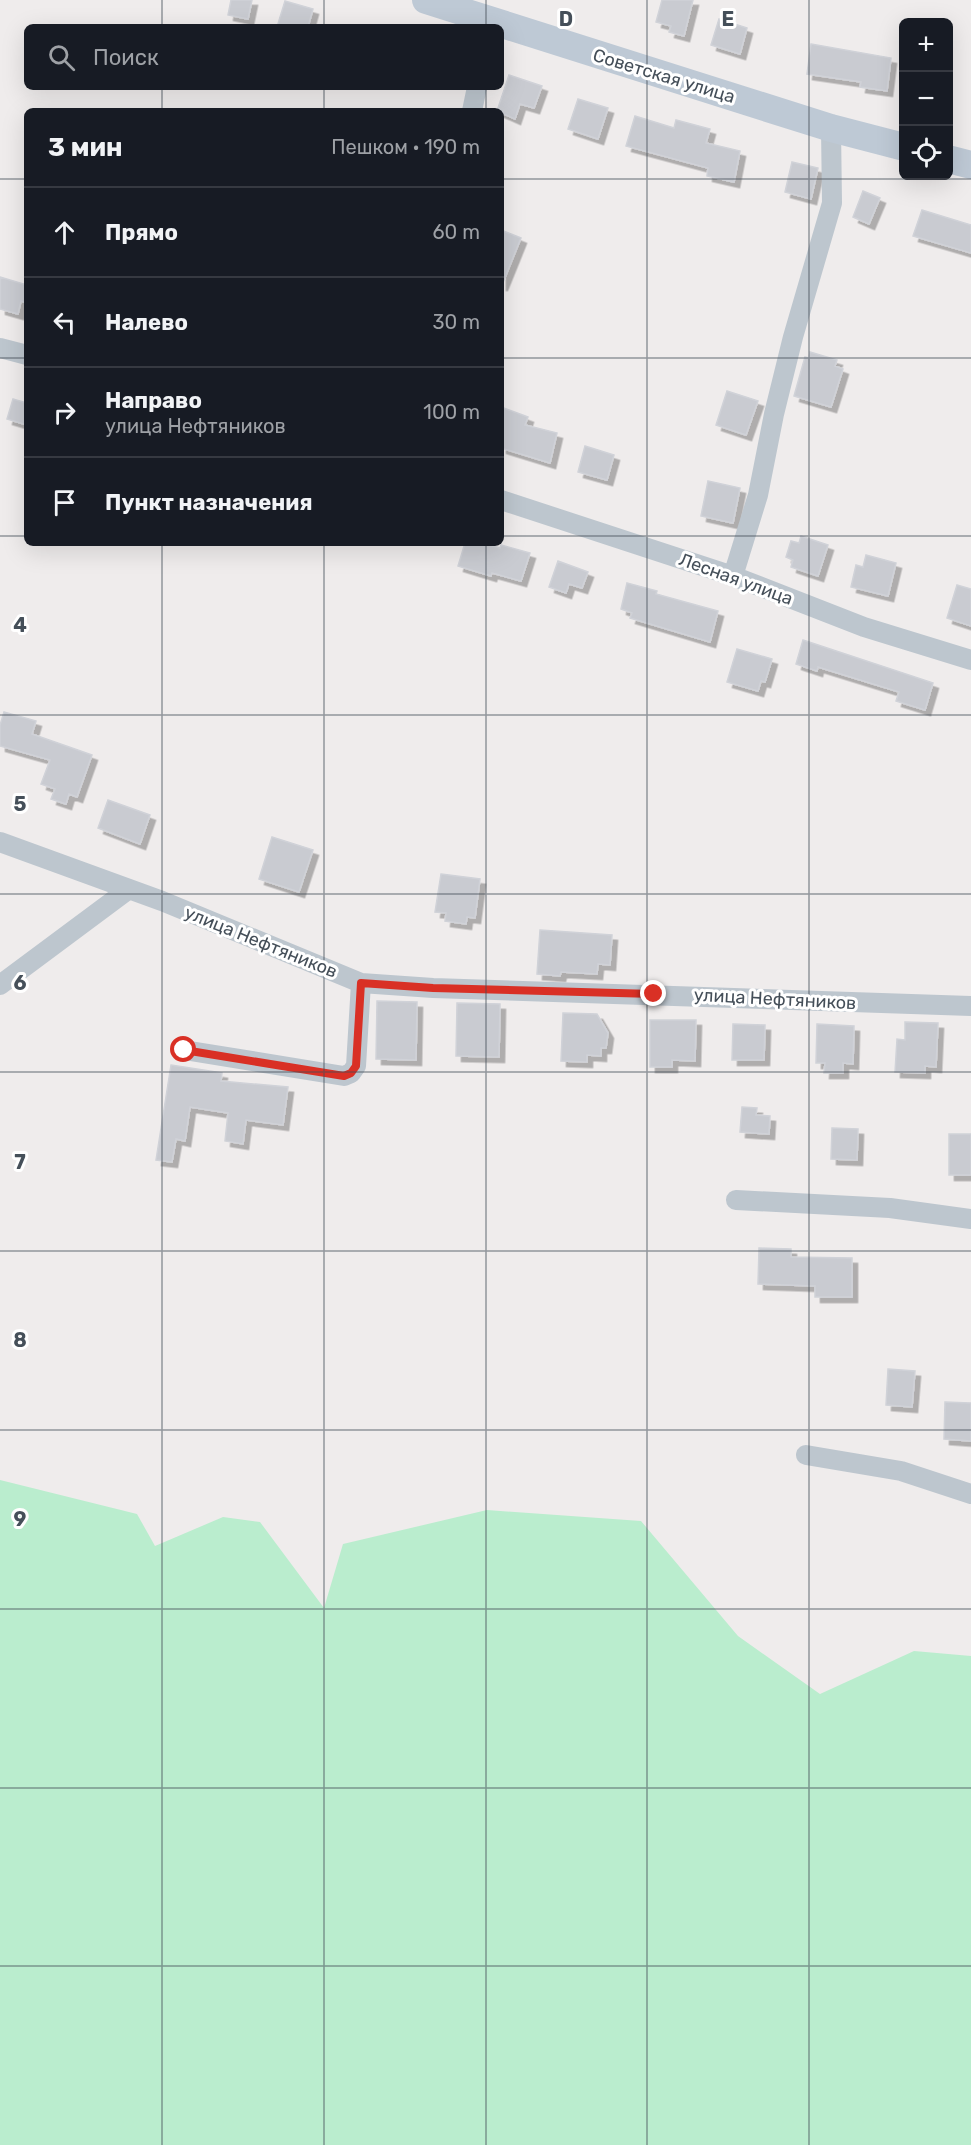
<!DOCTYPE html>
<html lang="ru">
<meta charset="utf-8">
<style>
body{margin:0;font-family:Rubik,sans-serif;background:#20242c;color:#f1f3f6}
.controls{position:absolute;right:18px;top:18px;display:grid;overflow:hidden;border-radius:9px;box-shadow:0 6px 24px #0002}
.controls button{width:54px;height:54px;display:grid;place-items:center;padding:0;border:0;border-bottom:2px solid #363941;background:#171b24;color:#f1f3f6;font:30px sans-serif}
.stop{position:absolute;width:18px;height:18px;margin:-14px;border:4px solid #d93025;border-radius:50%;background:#fff}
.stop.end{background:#d93025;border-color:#fff;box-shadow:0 2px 6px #0008}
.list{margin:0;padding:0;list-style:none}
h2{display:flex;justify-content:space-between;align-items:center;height:78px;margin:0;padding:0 24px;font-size:26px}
h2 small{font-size:20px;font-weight:400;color:#9ea1a6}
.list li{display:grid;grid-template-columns:39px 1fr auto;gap:18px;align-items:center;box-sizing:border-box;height:90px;padding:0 24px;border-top:2px solid #363941}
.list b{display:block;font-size:22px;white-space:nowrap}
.list p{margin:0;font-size:20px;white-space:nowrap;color:#9ea1a6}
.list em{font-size:20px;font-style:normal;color:#9ea1a6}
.icon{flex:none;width:33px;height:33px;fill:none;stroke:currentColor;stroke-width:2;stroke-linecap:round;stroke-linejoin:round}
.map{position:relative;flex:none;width:971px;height:2145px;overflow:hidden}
.search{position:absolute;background:#171b24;box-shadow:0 6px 24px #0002;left:24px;top:24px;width:480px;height:66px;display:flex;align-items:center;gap:15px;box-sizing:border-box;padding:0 21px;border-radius:9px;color:#9ea1a6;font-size:22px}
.panel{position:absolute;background:#171b24;box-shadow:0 6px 24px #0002;left:24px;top:108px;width:480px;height:438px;border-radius:9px}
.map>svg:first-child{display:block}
</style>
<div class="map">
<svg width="971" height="2145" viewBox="0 0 971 2145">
<defs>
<filter id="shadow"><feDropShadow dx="5.5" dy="5.5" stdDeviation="0" flood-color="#0004"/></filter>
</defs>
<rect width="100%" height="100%" fill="#efecec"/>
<path fill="#baedce" d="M0 1480 137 1514 155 1546 223 1517 260 1522 324 1608 343 1544 487 1510 641 1521 738 1636 820 1694 914 1651 971 1656V2145H0Z"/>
<path fill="#c9cbd1" stroke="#d0d2d8" stroke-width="1.5" filter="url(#shadow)" d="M231 0H252L248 19 228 15Z
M662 0H693L684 36 669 32 671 26 656 22Z
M285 1 313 9 308 27H277Z
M719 19 747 28 740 54 711 45Z
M811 44 891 58 887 91 860 87 861 82 807 74Z
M509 75 542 86 534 108 520 104 515 119 497 111Z
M578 99 608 108 598 139 568 129Z
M635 116 674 128 676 120 710 129 706 143 740 151 734 182 707 176 708 168 626 146Z
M792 162 818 168 811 199 785 192Z
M863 191 880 198 869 224 853 217Z
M922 210 971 225V253L913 236Z
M501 230 521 238 502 285H501Z
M0 277 27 285V303L21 301 18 314 0 309Z
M810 352 837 360 835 366 843 369 831 407 794 396 805 357 809 358Z
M727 391 758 401 746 435 716 425Z
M13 399 27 403V425L7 419Z
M501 407 528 417 525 425 557 433 550 463 501 448Z
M585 446 614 455 607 480 578 472Z
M708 481 740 488 733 523 701 516Z
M801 536 828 545 818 576 791 567 793 560 786 557 791 541 799 543Z
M465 543H483L500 548 501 545 530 553 521 581 492 573 491 576 458 566Z
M866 555 896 563 888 596 851 587 856 565 863 567Z
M558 561 588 572 582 588 569 584 566 593 549 587Z
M627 583 657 591 656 594 718 611 710 642 630 618 632 613 621 609Z
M957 585 971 589V626L947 618Z
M803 640 933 683 925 710 896 701 899 692 818 667 817 671 796 664Z
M737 649 772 659 765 682 761 681 758 691 727 682Z
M4 712 36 721 32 734 92 755 77 797 69 794 66 804 51 799 55 789 41 784 50 760 0 746V725Z
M108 800 150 815 140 844 98 828Z
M272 837 313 850 299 892 259 879Z
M441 874 480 879 475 918 467 917 466 924 445 921 446 913 435 912Z
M540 930 612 935 610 965 598 964 597 974 561 972 560 976 537 974Z
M377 1001 417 1002 416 1060 376 1059Z
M457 1003 500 1004 499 1057 456 1056Z
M563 1013 597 1014 608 1033 606 1048H601V1056L587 1055V1062L561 1061Z
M650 1020H696L695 1061 672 1060V1067H650Z
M905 1022 938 1023 936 1067 925 1066V1073L895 1072 897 1039 905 1040Z
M733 1024 765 1025 764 1060H732Z
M817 1024 854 1026 853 1064 843 1063V1073H824L825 1063H816Z
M171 1065 222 1073 221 1081 288 1087 283 1125 246 1120 243 1144 225 1141 228 1113 190 1107 185 1141 176 1139 172 1162 156 1160Z
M742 1107 757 1108 756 1115 770 1116 769 1134 740 1132Z
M832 1128 858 1129 857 1160 831 1159Z
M949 1134H971V1175H949Z
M759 1248 791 1249V1257L852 1258V1297H815V1286L758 1284Z
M888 1369 915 1371 912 1407 886 1405Z
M945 1402 971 1403V1441L944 1439Z"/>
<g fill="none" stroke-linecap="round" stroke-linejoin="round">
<path stroke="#bdc6ce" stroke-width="20" d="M472 111 477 87
M0 348 27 355
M501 500 733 576 864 627 971 660
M733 576 758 495 774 414 793 337 832 203 831 128
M0 842 162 901 361 983 433 988 971 1006
M0 985 129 889
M184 1050 344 1076 351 1073 356 1066 361 983
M736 1200 890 1208 971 1219
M806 1455 901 1471 971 1494"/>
<path stroke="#bec9d5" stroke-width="28" d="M426 0 831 128 904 147
M948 159 971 165"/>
</g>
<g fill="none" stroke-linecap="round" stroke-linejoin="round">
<path stroke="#d93025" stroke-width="8" d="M184 1050 344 1076 351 1073 356 1066 361 983 433 988 654 994"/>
</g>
<path fill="none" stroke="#454f59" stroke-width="1.5" stroke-opacity="0.55" d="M162 0V27M324 0V27M486 0V27M647 0V2145M809 0V2145M162 87V111M324 87V111M486 87V111M0 179H27M501 179H971M0 358H27M501 358H971M0 536H27M501 536H971M162 543V2145M324 543V2145M486 543V2145M0 715H971M0 894H971M0 1072H971M0 1251H971M0 1430H971M0 1609H971M0 1788H971M0 1966H971"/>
<g text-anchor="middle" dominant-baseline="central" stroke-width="6" stroke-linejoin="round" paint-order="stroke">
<g font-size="18" fill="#454f59" stroke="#fff">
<text transform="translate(664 76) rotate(17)">Советская улица</text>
<text transform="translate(736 579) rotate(20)">Лесная улица</text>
<text transform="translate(261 942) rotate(22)">улица Нефтяников</text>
<text transform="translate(775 999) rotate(3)">улица Нефтяников</text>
</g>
</g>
<g font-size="20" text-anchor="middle" font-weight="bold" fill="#454f59" stroke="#fff" stroke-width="6" stroke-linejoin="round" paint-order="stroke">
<text x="566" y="26">D</text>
<text x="728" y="26">E</text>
<text x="20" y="632">4</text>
<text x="20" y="811">5</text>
<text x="20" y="990">6</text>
<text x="20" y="1169">7</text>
<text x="20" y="1347">8</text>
<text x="20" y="1526">9</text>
</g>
</svg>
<div class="controls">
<button>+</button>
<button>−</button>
<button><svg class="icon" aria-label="locate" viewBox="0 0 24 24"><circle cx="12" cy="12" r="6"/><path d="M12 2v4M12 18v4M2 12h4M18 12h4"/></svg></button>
</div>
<div class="stop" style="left:184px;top:1050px"></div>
<div class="stop end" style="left:654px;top:994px"></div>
<div class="search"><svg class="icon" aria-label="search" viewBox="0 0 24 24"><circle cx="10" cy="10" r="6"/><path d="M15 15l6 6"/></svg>Поиск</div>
<section class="panel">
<h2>3 мин<small>Пешком · 190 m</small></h2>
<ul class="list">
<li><svg class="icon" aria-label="ahead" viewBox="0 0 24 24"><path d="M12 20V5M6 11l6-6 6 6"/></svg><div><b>Прямо</b></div><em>60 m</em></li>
<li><svg class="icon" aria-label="left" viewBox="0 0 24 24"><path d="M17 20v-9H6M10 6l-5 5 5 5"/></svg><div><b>Налево</b></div><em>30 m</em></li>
<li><svg class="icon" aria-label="right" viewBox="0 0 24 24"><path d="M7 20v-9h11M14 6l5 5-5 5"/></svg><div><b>Направо</b><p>улица Нефтяников</p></div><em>100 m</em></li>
<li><svg class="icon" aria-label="arrive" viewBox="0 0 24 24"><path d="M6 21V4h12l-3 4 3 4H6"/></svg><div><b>Пункт назначения</b></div></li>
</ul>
</section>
</div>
